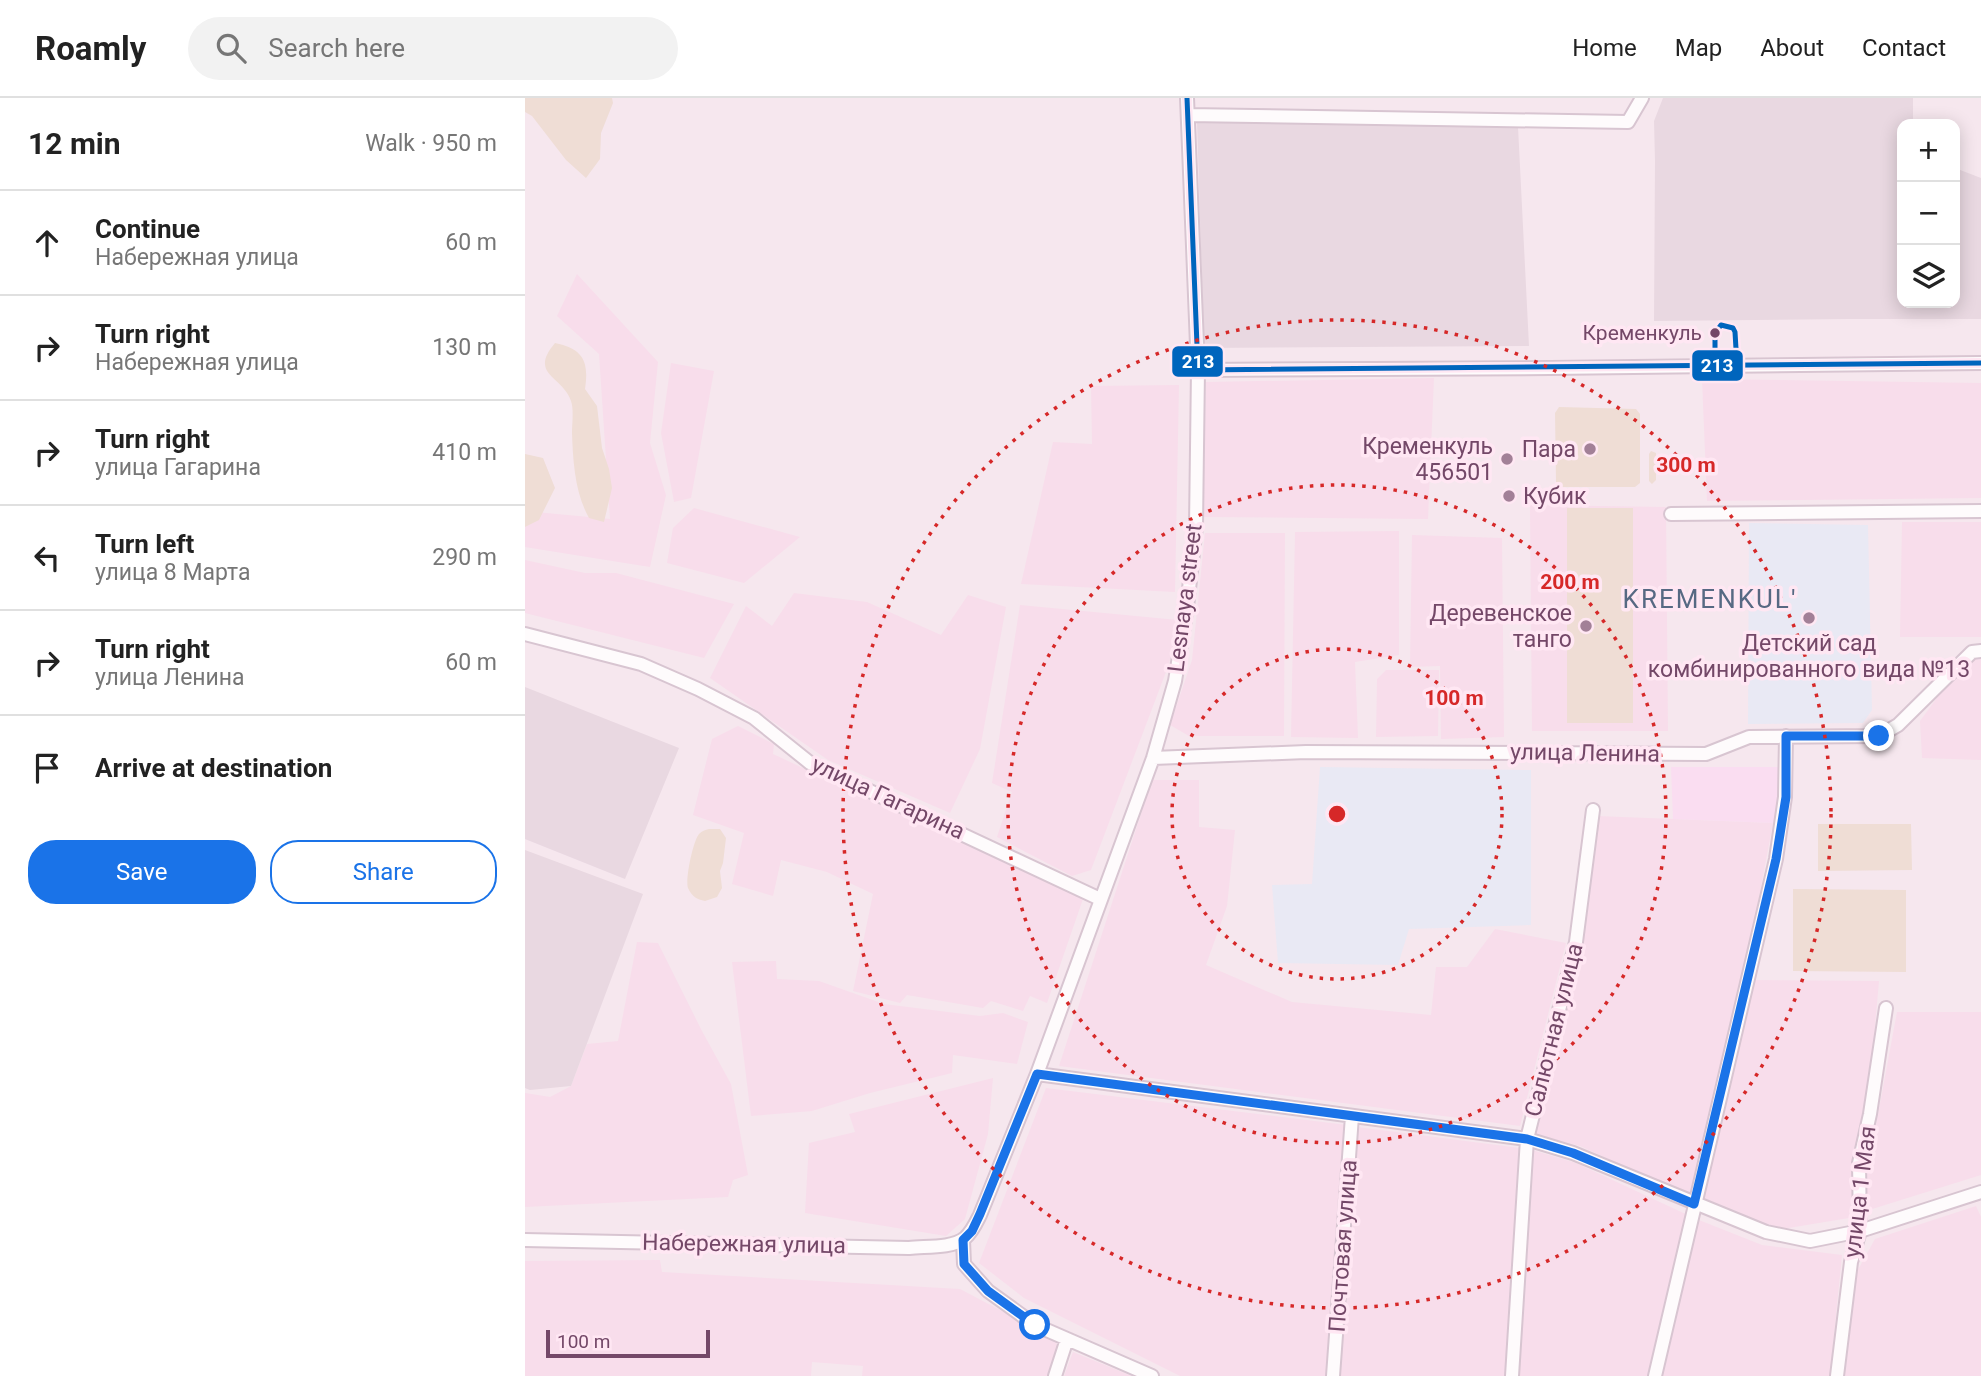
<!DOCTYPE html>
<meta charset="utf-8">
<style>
body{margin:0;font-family:Roboto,sans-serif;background:#f2f2f2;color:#222}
.controls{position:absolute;right:21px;top:21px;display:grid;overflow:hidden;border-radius:14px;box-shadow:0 4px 18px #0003}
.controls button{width:63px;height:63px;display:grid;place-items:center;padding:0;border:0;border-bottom:2px solid #e0e0e0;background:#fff;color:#222;font:35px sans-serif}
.scale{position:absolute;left:21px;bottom:18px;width:164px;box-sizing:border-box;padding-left:7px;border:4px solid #744868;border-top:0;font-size:19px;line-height:24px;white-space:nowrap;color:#744868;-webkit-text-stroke:5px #ffe7f3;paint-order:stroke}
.stop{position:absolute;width:21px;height:21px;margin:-16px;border:5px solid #1a73e8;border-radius:50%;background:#fff}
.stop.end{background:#1a73e8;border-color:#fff;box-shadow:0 2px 7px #0008}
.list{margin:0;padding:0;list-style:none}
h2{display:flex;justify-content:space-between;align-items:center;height:91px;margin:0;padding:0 28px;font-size:30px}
h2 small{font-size:23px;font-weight:400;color:#767676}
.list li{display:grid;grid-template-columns:46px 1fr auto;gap:21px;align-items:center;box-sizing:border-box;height:105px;padding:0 28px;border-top:2px solid #e0e0e0}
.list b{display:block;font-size:26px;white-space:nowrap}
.list p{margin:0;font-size:23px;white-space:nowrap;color:#767676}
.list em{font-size:23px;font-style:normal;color:#767676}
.actions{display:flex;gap:14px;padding:21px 28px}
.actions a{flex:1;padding:16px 0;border:2px solid #1a73e8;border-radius:28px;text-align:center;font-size:24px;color:#1a73e8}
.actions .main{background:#1a73e8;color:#fff}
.icon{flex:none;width:38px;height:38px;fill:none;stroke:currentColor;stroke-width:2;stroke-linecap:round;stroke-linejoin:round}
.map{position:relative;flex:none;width:1456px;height:1278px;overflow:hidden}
header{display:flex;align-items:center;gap:42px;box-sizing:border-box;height:98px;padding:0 35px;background:#fff;border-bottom:2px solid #e0e0e0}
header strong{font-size:33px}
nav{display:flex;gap:38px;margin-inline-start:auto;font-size:24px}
.search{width:490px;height:63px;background:#f2f2f2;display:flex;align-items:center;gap:18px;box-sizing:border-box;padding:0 24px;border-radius:38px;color:#767676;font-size:26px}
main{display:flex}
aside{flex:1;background:#fff}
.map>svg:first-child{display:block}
</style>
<header>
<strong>Roamly</strong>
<div class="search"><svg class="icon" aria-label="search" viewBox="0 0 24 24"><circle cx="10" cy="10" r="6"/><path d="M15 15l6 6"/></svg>Search here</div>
<nav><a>Home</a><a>Map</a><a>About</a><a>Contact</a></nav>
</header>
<main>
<aside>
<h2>12 min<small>Walk · 950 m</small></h2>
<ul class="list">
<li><svg class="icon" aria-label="ahead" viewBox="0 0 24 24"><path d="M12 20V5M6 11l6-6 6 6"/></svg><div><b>Continue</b><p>Набережная улица</p></div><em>60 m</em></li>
<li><svg class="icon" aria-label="right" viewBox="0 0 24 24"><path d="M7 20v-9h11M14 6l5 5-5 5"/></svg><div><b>Turn right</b><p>Набережная улица</p></div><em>130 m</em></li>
<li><svg class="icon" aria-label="right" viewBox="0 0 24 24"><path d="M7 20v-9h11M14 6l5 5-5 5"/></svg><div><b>Turn right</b><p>улица Гагарина</p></div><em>410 m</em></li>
<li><svg class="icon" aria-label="left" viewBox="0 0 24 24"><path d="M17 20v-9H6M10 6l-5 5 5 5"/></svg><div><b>Turn left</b><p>улица 8 Марта</p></div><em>290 m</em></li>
<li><svg class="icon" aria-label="right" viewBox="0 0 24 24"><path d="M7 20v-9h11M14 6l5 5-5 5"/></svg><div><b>Turn right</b><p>улица Ленина</p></div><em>60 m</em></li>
<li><svg class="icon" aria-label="arrive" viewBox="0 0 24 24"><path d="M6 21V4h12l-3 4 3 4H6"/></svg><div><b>Arrive at destination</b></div></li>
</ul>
<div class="actions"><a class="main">Save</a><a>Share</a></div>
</aside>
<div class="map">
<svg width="1456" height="1278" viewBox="0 0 1456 1278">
<rect width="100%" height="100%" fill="#f6e7ee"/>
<path fill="#f8ddeb" d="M52 176 133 264 125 345 141 397 125 469 0 449V413L85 421 74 256 32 218Z
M146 265 189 273 166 400 149 404 136 335Z
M909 280 903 421 678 419 681 284Z
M1177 281 1456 285V400L1182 403Z
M654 287 650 494 496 486 528 344 567 346 566 288Z
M1005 407 1141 409 1143 633H1007Z
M169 410 275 439 219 485 142 465 148 430Z
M1377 424H1456V539H1375Z
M874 433V557L830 564 833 640 766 639 770 434Z
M680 435H760L759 638H664L645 627 667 562Z
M887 437 977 440 979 639 916 641 915 568 885 569Z
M0 462 60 475H91L209 506 179 560 0 515Z
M269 495 342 504 416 537 443 497 481 509 455 651 425 715 303 662 185 580 221 508 247 528Z
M495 507 653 522 644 566 566 772 547 778 472 739 487 694 467 685Z
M1452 560H1456V662L1397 660 1395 623 1428 578Z
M861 572H914L913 638 851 639 852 581Z
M213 628 249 646 248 656 558 801 522 905 505 898 498 913 466 903 458 910 382 897 375 905 328 893 348 796 302 774 256 762 248 798 207 786 219 735 168 717 187 641Z
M627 682H674V729L710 732 702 808 681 867 767 904 906 917 911 869H942L970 831 1041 845 995 1028 534 968Z
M1072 718 1248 725 1219 879 1164 1098 1055 1048 1009 1036Z
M112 844 133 845 177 933 206 986 223 1077 208 1082 203 1099 0 1109V995L25 999 46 988 62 946 93 943Z
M251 863 252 881 294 883 359 906 455 918 478 915 503 924 492 966 428 957 427 975 345 995 287 1013 226 1018 207 864Z
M1228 882 1354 883 1348 952 1324 1120 1252 1132 1176 1106Z
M1372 914H1456V1077L1344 1112 1339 1092Z
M468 980 463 1036 440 1121 421 1138 280 1115 284 1045 330 1034 324 1016Z
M521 990 822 1027 803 1278H655L499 1200 454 1165Z
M832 1029 995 1050 982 1278H814Z
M1007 1052 1051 1065 1167 1119 1126 1278H994Z
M1451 1108 1456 1119V1278H1318L1329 1179 1350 1141Z
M1174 1122 1237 1147 1317 1157 1305 1278H1135Z
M135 1162 137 1174 435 1191 530 1241 534 1253 526 1278H337L338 1268 287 1264 286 1278H0V1163Z
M548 1254 607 1278H539Z"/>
<path fill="#faddf1" d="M1146 669H1255V705L1248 725 1148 721Z"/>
<path fill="#e9d8e1" d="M1138 0H1388V26H1377V205H1430V70L1456 80V221H1324L1129 223 1130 63 1129 23Z
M672 24 993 29 1004 248 679 250Z
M0 589 154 650 100 781 0 741Z
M0 752 118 796 46 988 5 992 0 990Z"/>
<path fill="#e9e9f4" d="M1224 425 1343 427 1347 612 1338 625 1223 626Z
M795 669 1006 672V827L884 831 873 867 753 865 747 787 787 786Z"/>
<path fill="#efddd5" d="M0 0H87L88 5 76 35 75 61 61 80 41 62 7 18 0 14Z
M30 245C59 251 64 264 60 291L72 308 77 350 84 371 87 390 79 424 64 420C50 395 48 364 47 335 47 325 49 312 46 303 38 278 3 277 30 245Z
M1034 309 1111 311 1115 316V385L1110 389H1035L1031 384 1030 315Z
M1126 353 1131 355V382L1127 386 1124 383V356Z
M0 356 18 360 30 390 14 422 0 429Z
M1042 410H1108V625H1042Z
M1293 726H1386L1387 772 1293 773Z
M184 731H195L201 740 198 765 195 773 197 790 192 799 180 803C172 801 167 799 163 790 160 782 168 743 174 736 177 733 180 732 184 731Z
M1268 791 1381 792V874L1268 873Z"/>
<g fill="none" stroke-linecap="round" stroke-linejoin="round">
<g stroke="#d8c5d1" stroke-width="16">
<path id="minor" d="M663 17 1103 24 1117 0
M673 272 1025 270 1456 265
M1146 416 1456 413
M0 536 116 566 173 591 229 620 285 665 575 801
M628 660 781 654 1181 656 1224 639 1354 638 1373 627 1447 554 1456 553
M512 976 1002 1041 1048 1055 1241 1134 1285 1143 1335 1133 1456 1094
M0 1142 384 1150C400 1148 426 1151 440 1140 447 1134 451 1125 455 1117L512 976 628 660 650 583 662 509 671 428 673 272 662 0
M438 1142 439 1166 463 1193 510 1227 627 1278
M530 1278 542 1241
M808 1278 827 1018
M987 1278 1002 1041 1051 844 1068 712
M1130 1278 1251 761 1260 699 1261 638
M1312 1278 1326 1164 1335 1133 1334 1065 1345 1016 1361 910"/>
</g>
<use href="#minor" stroke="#fefbfc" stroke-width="12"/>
<g stroke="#ffe7f3" stroke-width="10">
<path id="bus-1" d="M662 0 673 272 1456 265
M1190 268V235L1196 227 1208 230 1210 234 1212 268"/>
</g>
<use href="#bus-1" stroke="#0065bd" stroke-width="5"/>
</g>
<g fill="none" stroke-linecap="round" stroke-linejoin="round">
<path stroke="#1a73e8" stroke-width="9" d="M510 1227 463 1193 439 1166 438 1142 447 1133 455 1116 512 976 1002 1041 1048 1055 1169 1106 1251 761 1261 699V638H1354"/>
</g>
<g fill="none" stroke="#d62828" stroke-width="3.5" stroke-dasharray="3.5 7">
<circle cx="812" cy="716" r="165"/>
<circle cx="812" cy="716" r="329"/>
<circle cx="812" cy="716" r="494"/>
</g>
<circle fill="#744868" stroke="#ffe7f3" stroke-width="2.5" cx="1190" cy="235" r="6"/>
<g fill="#a28097" stroke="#ffe7f3" stroke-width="2.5">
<circle cx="1065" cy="351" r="7"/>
<circle cx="982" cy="361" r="7"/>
<circle cx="984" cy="398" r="7"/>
<circle cx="1284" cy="520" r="7"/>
<circle cx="1061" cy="528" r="7"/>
</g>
<g text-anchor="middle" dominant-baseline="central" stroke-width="7" stroke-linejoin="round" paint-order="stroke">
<g font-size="21" fill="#744868" stroke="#ffe7f3" text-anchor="end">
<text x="1177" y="235">Кременкуль</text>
</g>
<g font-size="23" fill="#744868" stroke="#ffe7f3" text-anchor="end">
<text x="968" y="348">Кременкуль<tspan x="968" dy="26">456501</tspan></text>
<text x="1051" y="351">Пара</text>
<text x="998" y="398" text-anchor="start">Кубик</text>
<text x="1047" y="515">Деревенское<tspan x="1047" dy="26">танго</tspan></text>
<text x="1284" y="545" text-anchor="middle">Детский сад<tspan x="1284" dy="26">комбинированного вида №13</tspan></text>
</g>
<g font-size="23" fill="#744868" stroke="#ffe7f3">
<text transform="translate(660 500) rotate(-83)">Lesnaya street</text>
<text transform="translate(1060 655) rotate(1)">улица Ленина</text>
<text transform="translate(363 700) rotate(25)">улица Гагарина</text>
<text transform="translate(1029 932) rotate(-76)">Салютная улица</text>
<text transform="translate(1335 1094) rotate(-83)">улица 1 Мая</text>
<text transform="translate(219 1146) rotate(1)">Набережная улица</text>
<text transform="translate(818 1148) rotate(-86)">Почтовая улица</text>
</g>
<g font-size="26" letter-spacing="2" fill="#576983" stroke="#ffe7f3">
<text x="1185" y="501">KREMENKUL'</text>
</g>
</g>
<circle cx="812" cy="716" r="10" fill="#d62828" stroke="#ffe7f3" stroke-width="3.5"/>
<g font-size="21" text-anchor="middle" font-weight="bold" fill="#d62828" stroke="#ffe7f3" stroke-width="7" stroke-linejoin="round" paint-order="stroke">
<text x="1161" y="374">300 m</text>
<text x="1045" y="491">200 m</text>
<text x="929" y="607">100 m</text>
</g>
<g stroke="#ffe7f3" stroke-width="2.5">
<rect x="646" y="247" width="53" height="33" rx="7" fill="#0065bd"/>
<rect x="1166" y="251" width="53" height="33" rx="7" fill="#0065bd"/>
</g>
<g font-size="19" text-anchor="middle" font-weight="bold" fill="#fff">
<text x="673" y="270">213</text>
<text x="1192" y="274">213</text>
</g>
</svg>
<div class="controls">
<button>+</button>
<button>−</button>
<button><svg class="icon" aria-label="layers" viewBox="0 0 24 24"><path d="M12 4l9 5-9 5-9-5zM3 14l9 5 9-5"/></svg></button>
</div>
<div class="scale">100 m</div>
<div class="stop" style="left:510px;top:1227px"></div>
<div class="stop end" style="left:1354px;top:638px"></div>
</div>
</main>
